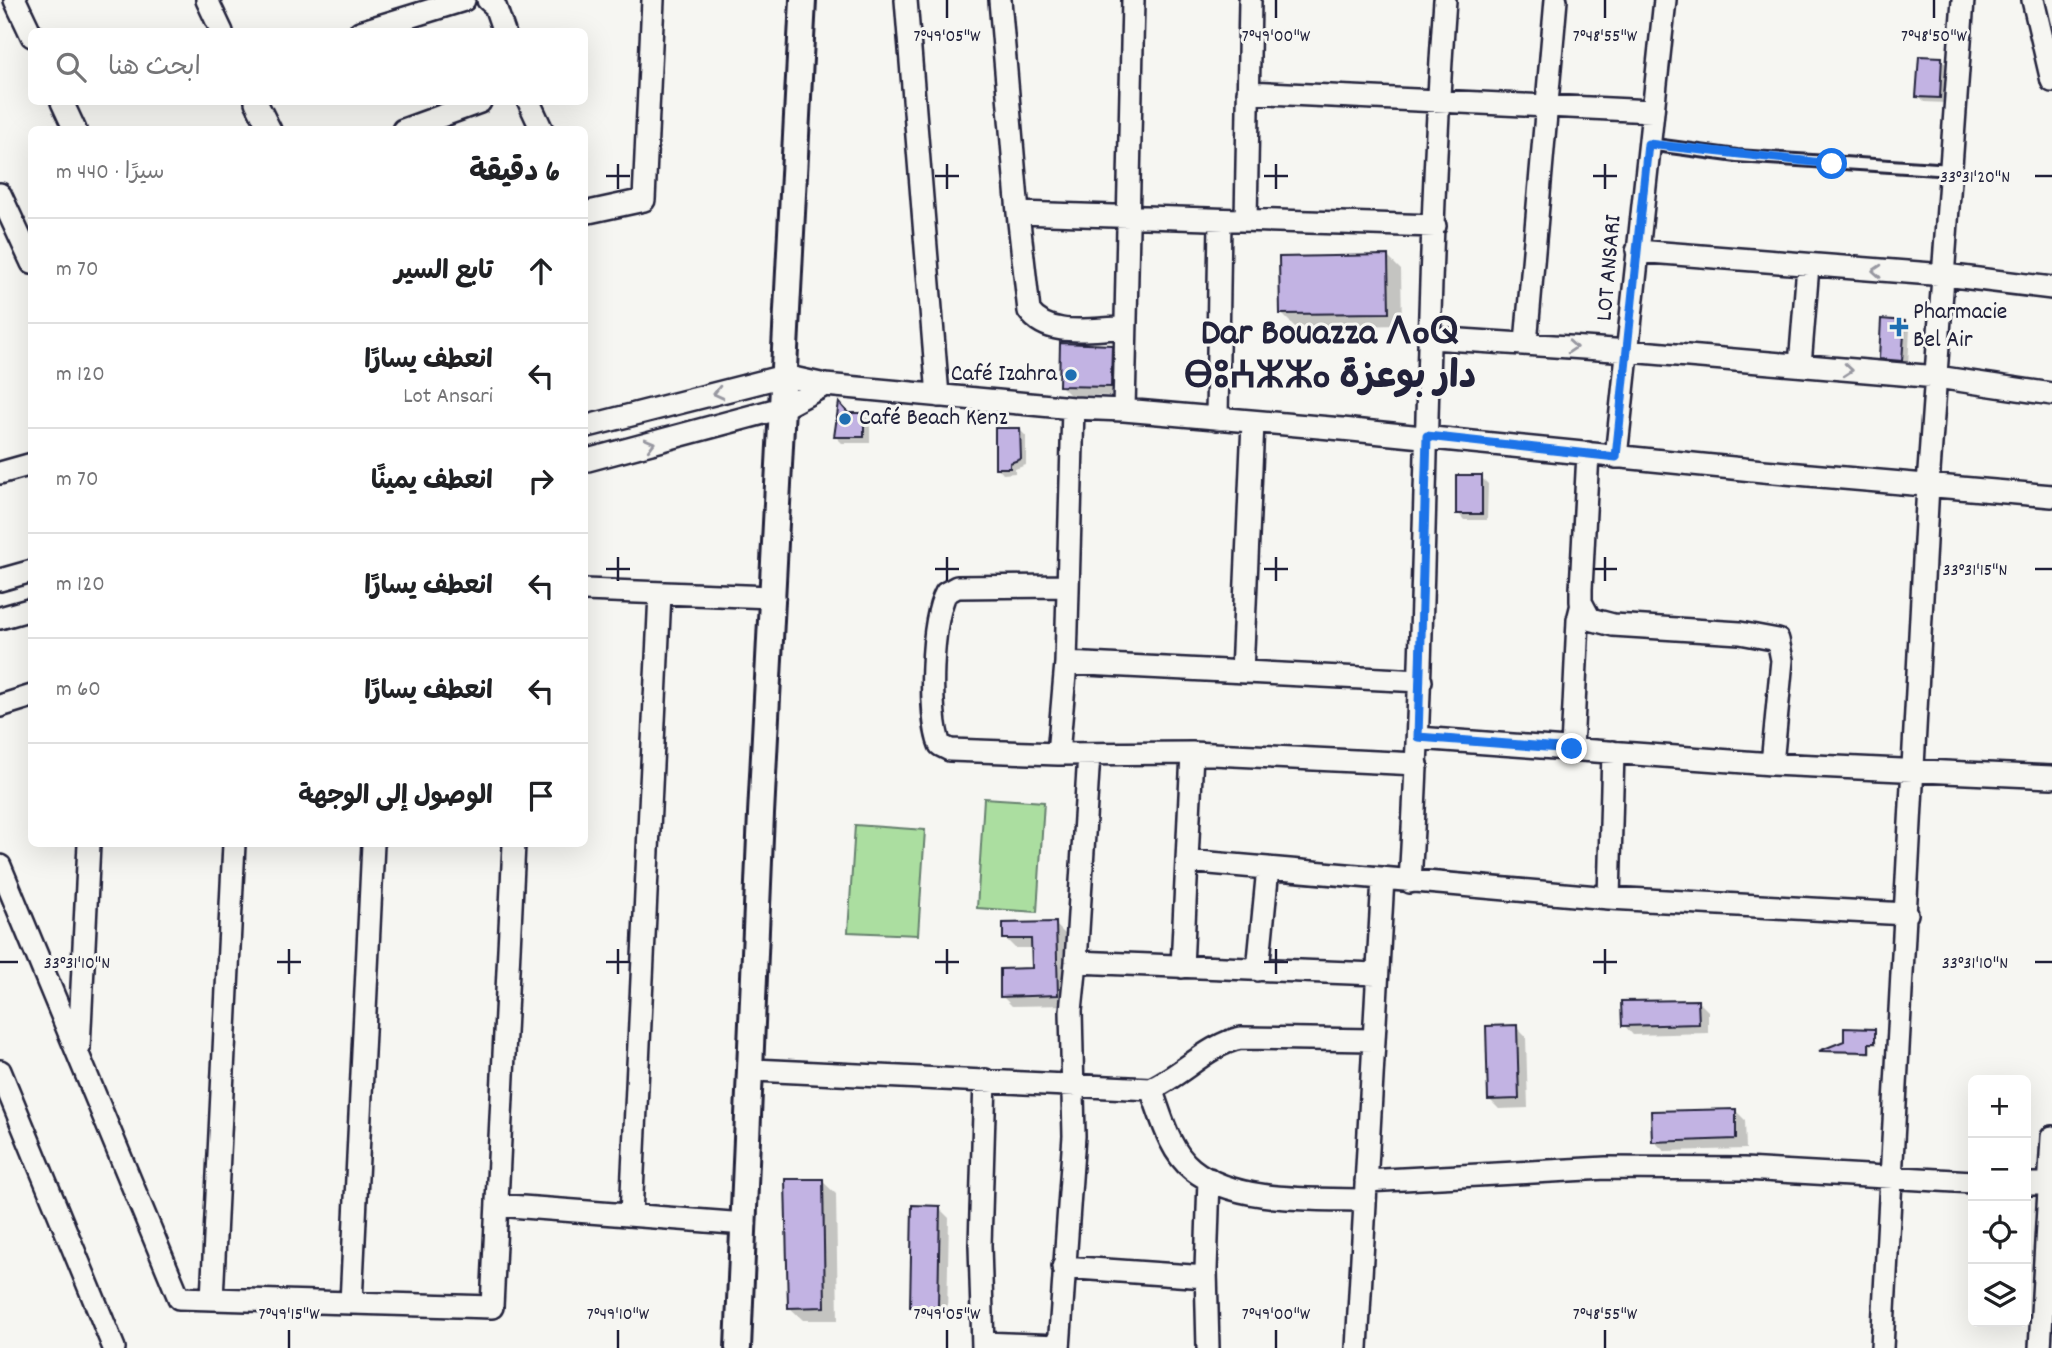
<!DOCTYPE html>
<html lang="ar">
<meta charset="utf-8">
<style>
body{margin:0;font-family:Dekko,"Playpen Sans Arabic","Noto Sans Tifinagh",sans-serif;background:#f6f6f6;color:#202124;direction:rtl}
.controls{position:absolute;right:21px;bottom:21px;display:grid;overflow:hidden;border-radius:10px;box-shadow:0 7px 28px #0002}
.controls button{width:63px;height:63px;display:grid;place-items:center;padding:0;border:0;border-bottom:2px solid #e0e0e0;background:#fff;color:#202124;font:35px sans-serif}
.stop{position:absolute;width:21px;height:21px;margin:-16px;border:5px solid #1a73e8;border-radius:50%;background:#fff}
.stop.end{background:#1a73e8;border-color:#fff;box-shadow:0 2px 7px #0008}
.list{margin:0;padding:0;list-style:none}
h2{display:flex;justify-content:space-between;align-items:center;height:91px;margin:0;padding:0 28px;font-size:30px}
h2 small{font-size:23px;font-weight:400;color:#757577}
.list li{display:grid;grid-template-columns:46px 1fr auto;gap:21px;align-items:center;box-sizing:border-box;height:105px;padding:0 28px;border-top:2px solid #e0e0e0}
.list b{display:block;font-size:26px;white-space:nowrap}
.list p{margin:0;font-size:23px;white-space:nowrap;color:#757577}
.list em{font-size:23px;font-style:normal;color:#757577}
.icon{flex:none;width:38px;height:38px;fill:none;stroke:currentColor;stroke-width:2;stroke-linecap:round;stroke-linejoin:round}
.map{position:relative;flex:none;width:2052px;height:1348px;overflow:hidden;direction:ltr}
.search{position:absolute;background:#fff;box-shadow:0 7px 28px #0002;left:28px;top:28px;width:560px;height:77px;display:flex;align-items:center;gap:18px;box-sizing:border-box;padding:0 24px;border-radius:10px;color:#757577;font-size:26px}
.panel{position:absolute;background:#fff;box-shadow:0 7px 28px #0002;left:28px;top:126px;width:560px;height:721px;border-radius:10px;direction:rtl}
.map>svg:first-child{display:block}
</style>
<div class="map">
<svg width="2052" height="1348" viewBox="0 0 2052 1348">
<rect width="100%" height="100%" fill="#f6f6f2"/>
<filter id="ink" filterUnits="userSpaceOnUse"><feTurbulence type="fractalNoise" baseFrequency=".0143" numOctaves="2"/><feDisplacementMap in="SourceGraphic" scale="14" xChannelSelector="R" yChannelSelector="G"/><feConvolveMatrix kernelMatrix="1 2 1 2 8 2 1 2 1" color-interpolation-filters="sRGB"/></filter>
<g filter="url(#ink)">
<path fill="#abdea0" stroke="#66806e" stroke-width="2" d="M984 798 1044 802 1037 912 977 908Z
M855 825 925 830 918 935 848 932Z"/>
<path fill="#0003" d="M1941 59 1947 65 1945 103 1924 102 1918 96Z
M1388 257 1401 270 1402 325 1295 327 1282 314Z
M1904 323 1910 329 1908 366 1887 365 1880 358Z
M1112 347 1122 357 1121 396 1070 395 1060 385Z
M848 415H864L870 421V443H842L836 437Z
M1020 430 1026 436V465L1015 469V473L1003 474 997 467Z
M1481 477 1488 484 1487 520H1464L1458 513Z
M1055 924 1065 934 1067 1005 1012 1006 1002 996 1033 970V948H1015L1005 938Z
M1698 1001 1708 1011V1033L1633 1035 1624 1025Z
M1516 1027 1526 1037 1528 1108 1499 1109 1489 1099Z
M1874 1030 1877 1045H1871V1054L1822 1052Z
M1735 1110 1745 1120 1746 1149 1664 1151 1654 1141Z
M822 1181 836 1194 838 1320H803L789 1307Z
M939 1208 949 1218 947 1316H921L911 1306Z"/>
<path fill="#c2b3e3" stroke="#22223b" stroke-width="2" d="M1919 56 1942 57 1940 98 1916 97Z
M1388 255 1389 313 1280 314 1279 257Z
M1881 319 1905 321 1902 361 1879 359Z
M1060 343 1112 345 1111 387 1059 386Z
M839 402 848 413H864V437H834Z
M995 428H1020L1021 459 1010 463V468H995Z
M1456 475H1482V514H1456Z
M1056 922 1058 995 1000 997V969L1032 968 1031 939H1003V923Z
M1698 1000 1699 1024 1622 1026 1621 1001Z
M1517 1025 1519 1099 1488 1100 1486 1026Z
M1844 1028 1875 1029V1043H1869V1052L1819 1051 1844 1041Z
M1736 1109V1139L1652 1142 1651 1111Z
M785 1179H823L825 1307 788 1308Z
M912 1205 940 1206 938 1307H910Z"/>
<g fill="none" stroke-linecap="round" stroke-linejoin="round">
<g stroke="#22223b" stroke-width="16">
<path id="service" d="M1648 144 1737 156 1952 170"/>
</g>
<g stroke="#22223b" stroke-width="26">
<path id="minor" d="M15 0 32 36
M207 0 222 32
M488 0 495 6 504 32
M906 0 938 396
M1000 0 1018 213 1435 226
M2033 0 2052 81
M360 32 464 0
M1248 92 1652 111
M62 102 75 130
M256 102 270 130
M529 102 542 130
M403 130 480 102
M0 194 32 263
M584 213 644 200 653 0
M1018 213 1029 311C1049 339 1093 328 1124 328
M1246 220 1250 0
M1637 251 1945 275 2052 288
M1431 338 1629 351 1937 377 2052 394
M1526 343 1556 0
M1800 365 1808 266
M1124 410 1133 0
M1217 419 1220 220
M584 427 784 376 825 385 1073 408 1124 410 1342 429 1763 471 2052 496
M1588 453 1581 589V602L1590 619 1613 625 1740 633 1778 640 1782 660 1772 764
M1616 457 1665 0
M584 461 782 408 825 385
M0 473 32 464
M0 580 32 571
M1067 586 957 587 946 593C931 621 928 715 940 745L950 750 1058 754 1192 753 1417 764
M584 590 774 597
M0 618 32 609
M1066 663 1421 681
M1242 672 1253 423
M0 706 32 696
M1418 738 1772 764 2052 777
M1572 749 1578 620 1582 604
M1058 754 1066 663 1073 408
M1187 861 1609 898 1907 914
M0 866 179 1298 492 1307 514 844
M1410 882C1428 588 1424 293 1445 0
M1609 898 1613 752
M1076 962 1376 974
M1182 967 1192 753
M1258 970 1268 868
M79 1048 89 844
M752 1070 1151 1089C1182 1075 1209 1044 1241 1038L1373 1040
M0 1071 114 1348
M1151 1089C1161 1115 1169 1151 1192 1169 1234 1203 1313 1199 1364 1200
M1366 1181 1606 1168 1744 1169 1973 1182
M2026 1184H2049
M497 1205 745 1224
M631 1215 660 593
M1063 1267 1206 1277
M212 1299 234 844
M351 1303 373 844
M983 1343 1059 1346
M983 1348 980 1245 985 1080
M1059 1348 1074 1136 1071 1011 1076 962 1089 754
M1208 1348 1206 1270 1209 1179
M1357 1348 1383 878
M1882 1348 1928 485 1963 0
M2040 1348 2052 1137"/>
</g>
<g stroke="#22223b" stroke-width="30">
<path id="tertiary" d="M738 1348 761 814 803 0"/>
</g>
<use href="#service" stroke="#f6f6f2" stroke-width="10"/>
<use href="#minor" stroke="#f6f6f2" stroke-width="21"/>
<use href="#tertiary" stroke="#f6f6f2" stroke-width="24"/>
</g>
<defs><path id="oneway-chevron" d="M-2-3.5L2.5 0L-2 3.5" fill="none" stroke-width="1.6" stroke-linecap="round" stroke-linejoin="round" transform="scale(1.75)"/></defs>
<g stroke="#9797a0">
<use href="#oneway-chevron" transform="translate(1877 271) rotate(-176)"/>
<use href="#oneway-chevron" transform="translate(1572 347) rotate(4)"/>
<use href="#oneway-chevron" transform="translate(1848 370) rotate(5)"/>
<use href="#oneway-chevron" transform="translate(718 393) rotate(166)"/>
<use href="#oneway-chevron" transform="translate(650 444) rotate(-15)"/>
</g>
</g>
<g fill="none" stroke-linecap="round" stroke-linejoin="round" filter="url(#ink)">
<path stroke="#1a73e8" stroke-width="9" d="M1572 749 1418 737 1427 436 1616 457 1648 144 1832 164"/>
</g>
<path fill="none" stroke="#22223b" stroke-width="2.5" d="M947 0V18M1276 0V18M1605 0V18M1934 0V18M618 164V189M947 164V189M1276 164V189M1605 164V189M606 176H630M935 176H959M1264 176H1288M1593 176H1617M2035 176H2052M618 557V581M947 557V581M1276 557V581M1605 557V581M606 569H630M935 569H959M1264 569H1288M1593 569H1617M2035 569H2052M289 949V974M618 949V974M947 949V974M1276 949V974M1605 949V974M0 962H18M277 962H301M606 962H630M935 962H959M1264 962H1288M1593 962H1617M2035 962H2052M289 1330V1348M618 1330V1348M947 1330V1348M1276 1330V1348M1605 1330V1348"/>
<g fill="#1f6fb2" stroke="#f6f6f2" stroke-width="2.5">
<path d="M1895.5 316.5h7v7h7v7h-7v7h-7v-7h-7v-7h7z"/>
<circle cx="1071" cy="375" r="7"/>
<circle cx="845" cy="419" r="7"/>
</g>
<g text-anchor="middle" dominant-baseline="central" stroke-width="6" stroke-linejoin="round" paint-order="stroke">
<g font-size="24" fill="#22223b" stroke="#f6f6f2">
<text transform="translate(1610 268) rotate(-85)">LOT ANSARI</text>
</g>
<g font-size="24" fill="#22223b" stroke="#f6f6f2" text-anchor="start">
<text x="1913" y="313">Pharmacie<tspan x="1913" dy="28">Bel Air</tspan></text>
<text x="1057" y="375" text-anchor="end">Café Izahra</text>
<text x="859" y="419">Café Beach Kenz</text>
</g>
<g font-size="38" font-weight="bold" fill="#22223b" stroke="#f6f6f2">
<text x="1330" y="335">Dar Bouazza ⴷⴰⵕ<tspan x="1330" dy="44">ⴱⵓⵄⵣⵣⴰ دار بوعزة</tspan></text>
</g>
</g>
<g font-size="18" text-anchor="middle" fill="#22223b" stroke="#f6f6f2" stroke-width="6" stroke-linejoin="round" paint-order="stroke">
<text x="947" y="41">7°49'05"W</text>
<text x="1276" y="41">7°49'00"W</text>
<text x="1605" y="41">7°48'55"W</text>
<text x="1934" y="41">7°48'50"W</text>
<text x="1975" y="182">33°31'20"N</text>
<text x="1975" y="575">33°31'15"N</text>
<text x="77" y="968">33°31'10"N</text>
<text x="1975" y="968">33°31'10"N</text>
<text x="289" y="1319">7°49'15"W</text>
<text x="618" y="1319">7°49'10"W</text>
<text x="947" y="1319">7°49'05"W</text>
<text x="1276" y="1319">7°49'00"W</text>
<text x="1605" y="1319">7°48'55"W</text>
</g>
</svg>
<div class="controls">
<button>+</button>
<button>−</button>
<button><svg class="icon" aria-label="locate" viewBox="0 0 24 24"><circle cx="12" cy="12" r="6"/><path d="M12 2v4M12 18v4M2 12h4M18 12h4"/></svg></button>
<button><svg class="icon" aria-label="layers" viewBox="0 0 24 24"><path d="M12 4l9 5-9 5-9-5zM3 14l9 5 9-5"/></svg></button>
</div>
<div class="stop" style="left:1832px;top:164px"></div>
<div class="stop end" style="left:1572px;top:749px"></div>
<div class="search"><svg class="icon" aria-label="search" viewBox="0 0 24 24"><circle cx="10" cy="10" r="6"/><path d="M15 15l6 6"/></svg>ابحث هنا</div>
<section class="panel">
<h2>6 دقيقة<small>سيرًا · 440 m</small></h2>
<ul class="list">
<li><svg class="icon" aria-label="ahead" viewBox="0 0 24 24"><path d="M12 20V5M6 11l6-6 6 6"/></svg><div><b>تابع السير</b></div><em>70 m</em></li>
<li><svg class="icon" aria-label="left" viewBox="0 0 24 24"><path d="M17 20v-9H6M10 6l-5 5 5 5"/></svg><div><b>انعطف يسارًا</b><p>Lot Ansari</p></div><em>120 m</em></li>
<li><svg class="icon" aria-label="right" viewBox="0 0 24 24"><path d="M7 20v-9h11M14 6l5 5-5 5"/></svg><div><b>انعطف يمينًا</b></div><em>70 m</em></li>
<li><svg class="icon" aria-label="left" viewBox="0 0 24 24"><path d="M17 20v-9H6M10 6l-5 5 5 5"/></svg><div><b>انعطف يسارًا</b></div><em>120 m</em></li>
<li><svg class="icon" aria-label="left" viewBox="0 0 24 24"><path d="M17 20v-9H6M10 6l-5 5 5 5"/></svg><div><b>انعطف يسارًا</b></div><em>60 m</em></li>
<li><svg class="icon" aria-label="arrive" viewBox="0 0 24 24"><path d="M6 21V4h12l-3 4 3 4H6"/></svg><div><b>الوصول إلى الوجهة</b></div></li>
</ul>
</section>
</div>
